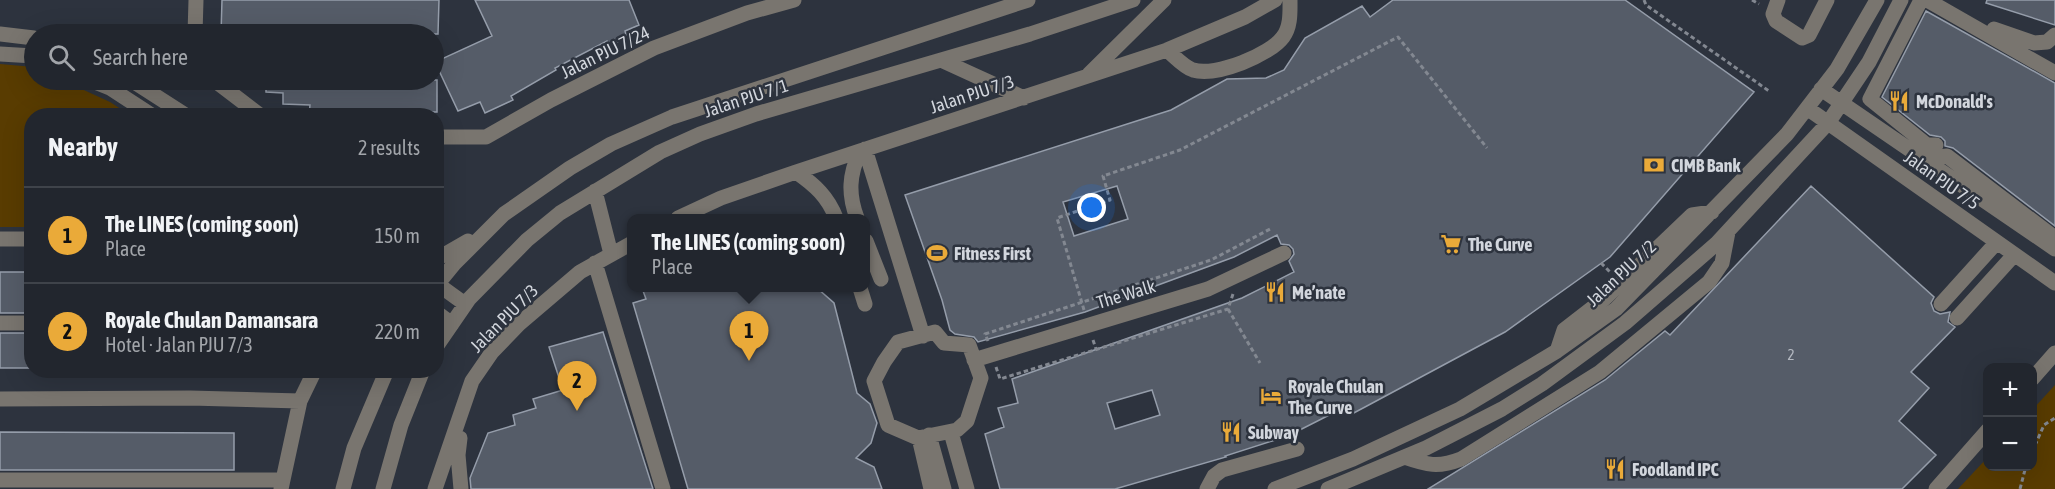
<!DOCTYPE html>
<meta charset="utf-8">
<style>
body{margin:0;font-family:"Asap Condensed",sans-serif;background:#2a2e36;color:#f1f3f6}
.controls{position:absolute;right:18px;bottom:18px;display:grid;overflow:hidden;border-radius:12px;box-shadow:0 6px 24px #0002}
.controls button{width:54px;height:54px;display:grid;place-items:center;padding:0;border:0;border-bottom:2px solid #3f434a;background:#22262e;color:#f1f3f6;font:30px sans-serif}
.you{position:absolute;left:1092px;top:208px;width:21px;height:21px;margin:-15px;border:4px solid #fff;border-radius:50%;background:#1a73e8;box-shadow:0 0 0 9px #1a73e833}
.badge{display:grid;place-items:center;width:39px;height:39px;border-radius:50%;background:#eaaa39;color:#111;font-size:20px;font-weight:700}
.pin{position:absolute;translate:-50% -50px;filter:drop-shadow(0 2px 3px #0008)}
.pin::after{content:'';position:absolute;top:32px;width:21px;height:18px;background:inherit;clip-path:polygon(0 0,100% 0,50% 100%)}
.popup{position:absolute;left:627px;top:214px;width:243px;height:78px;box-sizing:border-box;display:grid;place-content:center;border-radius:12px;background:#22262e;filter:drop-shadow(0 2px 4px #0005);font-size:20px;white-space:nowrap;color:#a2a5aa}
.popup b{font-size:22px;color:#f1f3f6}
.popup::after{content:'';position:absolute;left:50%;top:100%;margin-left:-12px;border:12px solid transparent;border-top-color:#22262e}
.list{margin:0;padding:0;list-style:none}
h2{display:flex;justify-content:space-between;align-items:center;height:78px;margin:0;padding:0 24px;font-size:26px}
h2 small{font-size:20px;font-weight:400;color:#a2a5aa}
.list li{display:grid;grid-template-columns:39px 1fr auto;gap:18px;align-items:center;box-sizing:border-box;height:96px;padding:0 24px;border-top:2px solid #3f434a}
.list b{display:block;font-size:22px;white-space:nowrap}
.list p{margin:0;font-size:20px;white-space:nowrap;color:#a2a5aa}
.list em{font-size:20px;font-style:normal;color:#a2a5aa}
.icon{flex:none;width:33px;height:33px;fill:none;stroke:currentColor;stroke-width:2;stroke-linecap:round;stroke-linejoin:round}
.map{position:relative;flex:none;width:2055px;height:489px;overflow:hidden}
.search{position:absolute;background:#22262e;box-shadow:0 6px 24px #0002;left:24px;top:24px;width:420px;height:66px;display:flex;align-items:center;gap:15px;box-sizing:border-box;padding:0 21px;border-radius:33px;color:#a2a5aa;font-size:22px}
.panel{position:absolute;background:#22262e;box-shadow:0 6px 24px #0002;left:24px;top:108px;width:420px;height:270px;border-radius:24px}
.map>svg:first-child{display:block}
</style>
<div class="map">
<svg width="2055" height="489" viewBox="0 0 2055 489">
<rect width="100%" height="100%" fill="#2d333e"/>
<path fill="#593c01" d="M0 64 34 67V80H62L110 102 130 115 32 116 31 227H0Z
M2055 385V489H1958L1987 458 1988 466H2032L2033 409Z"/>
<path fill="#555c68" stroke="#959daa" stroke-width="1.5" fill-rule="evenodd" d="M222 0H439L438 34H221Z
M475 0H629L639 25 625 31 627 38 609 45 607 41 555 68 556 70 511 96 513 100 485 113 480 102 458 111 435 62 492 36Z
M1393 0H1625L1754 92 1610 257 1505 332 1365 407 1350 415 1345 407 1288 436 1225 456 1226 457 1115 489H1000L985 434 1004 427 998 408 1018 403 1012 379 1242 298 1294 272 1289 261 1294 254 1293 249 1289 245 1281 244 1277 235 1234 257 1085 312 978 342 974 337 955 334 950 330 942 300 905 195 1171 110 1227 79 1266 78 1284 70 1305 38 1362 6 1370 17ZM1117 186 1128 219 1074 236 1063 202ZM1152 390 1160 415 1115 429 1107 403Z
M1987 0H2055V25L1986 3Z
M1926 11 2055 83V226L1953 148 1945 146V141L1941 137 1930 135 1882 97Z
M266 80H332L331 83 358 84 359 82H372V80H437V112H416V116H309L310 105 283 104V93L266 92Z
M1811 186 1934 297 1931 303 1934 311 1940 314 1950 312 1948 322 1955 327 1911 372 1929 388 1899 421 1936 455 1902 489H1428L1605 380 1665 331 1670 335Z
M0 272H32V313H0Z
M642 288H815L818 289 834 303 857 393 870 404 877 423 871 443 856 458 874 467 882 489H688L633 303 646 299Z
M603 332 653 489H471L470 478 488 433 515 425 513 415 536 408 533 399 563 390 549 347Z
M0 333H32V368H0Z
M0 432 234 433V470H0Z"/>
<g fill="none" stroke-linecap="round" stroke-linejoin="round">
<path stroke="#838891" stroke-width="3" stroke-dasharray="4.5 3" stroke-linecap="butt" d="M1644 0 1646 5 1769 91
M1752 0 1759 4
M1601 263 1610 272
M1228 309 1260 363
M1084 310 1057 218 1110 200 1103 176 1180 150 1398 37 1487 148
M1093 340 1096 349
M988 341 985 334 1211 260 1272 228
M996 367 1000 379 1228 309 1233 294
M2032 452 2044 425 2055 418
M2020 489 2026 466"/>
<path stroke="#79756f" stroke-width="15" d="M1778 0 1773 14 1776 21 1802 38 1809 35 1827 0
M1921 0 1870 99 1927 145H1936
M1927 0 2055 73
M1994 29 2034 43 2047 42 2055 35
M0 34 34 38
M195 34 196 0
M1167 50C1174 56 1184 67 1193 70 1216 77 1270 55 1283 37 1291 26 1290 12 1290 0
M0 54 34 56
M943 61 1024 98
M1089 74 1164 0
M90 80 110 88 153 116
M131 80 187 116
M214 80 261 116
M1821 89 2055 249
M1807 108 2055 283
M436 137H486L551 100 654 48 747 13 794 0
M865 149 923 336
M1923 159 1947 156 2055 238
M796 172C815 185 828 197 836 218
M595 191 611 254
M678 218 721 198 796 172 1167 50 1245 17 1275 0
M857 218C848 194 849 175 860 151
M0 239H32
M866 241 881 279
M436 257 442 256 468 241
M595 263 663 489
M436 283 465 304
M436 286 454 264 504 214 570 168 611 144 672 117 1028 0
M860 288 865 304
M1941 304 1997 242
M436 312 452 324
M1957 318 2014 255
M0 323H32
M935 332 944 343 969 345 981 378 967 421 957 430 918 438 888 425 874 381 884 362 898 342Z
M436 347 469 299 527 240 560 213 660 152 700 134 756 114 1030 34 1133 0
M1557 351 1564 330 1604 299 1692 215 1712 212
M974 360 1208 289 1284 253
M2032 379 2055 353
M0 399 190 398 300 401
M929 435 944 489
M952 436 967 489
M460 438 458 455 461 489
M920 442 931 489
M1404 457C1427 465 1438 468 1461 459L1600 372 1709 282 1722 263 1728 232
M0 480H283
M281 489 300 401 315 370
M343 489 354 448 387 370
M383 489 401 425 423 370
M435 489 472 381 492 352 519 324 580 272 632 243
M1207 489 1214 476 1222 470 1297 449
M1275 489 1353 459 1460 409 1557 351 1616 309 1787 134 1837 69 1877 0
M1328 489 1426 448 1502 409 1542 384 1625 323 1716 244 1828 123 1869 62 1901 0
M1936 489 1988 430"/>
</g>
<defs>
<g id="restaurant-bare" transform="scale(1.62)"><path d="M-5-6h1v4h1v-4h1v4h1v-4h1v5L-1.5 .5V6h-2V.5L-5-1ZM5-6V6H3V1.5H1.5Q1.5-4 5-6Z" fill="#eaaa39" stroke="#2d333e" stroke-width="2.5" paint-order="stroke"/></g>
<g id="bank-bare" transform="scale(1.62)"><path d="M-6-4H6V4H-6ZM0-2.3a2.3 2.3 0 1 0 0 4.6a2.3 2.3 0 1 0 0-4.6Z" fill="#eaaa39" stroke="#2d333e" stroke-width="2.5" paint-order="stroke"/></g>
<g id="supermarket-bare" transform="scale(1.62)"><path d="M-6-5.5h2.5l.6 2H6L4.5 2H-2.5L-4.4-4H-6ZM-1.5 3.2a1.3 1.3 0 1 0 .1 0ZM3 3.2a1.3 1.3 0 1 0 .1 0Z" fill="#eaaa39" stroke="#2d333e" stroke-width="2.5" paint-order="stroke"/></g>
<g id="stadium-bare" transform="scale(1.62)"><path d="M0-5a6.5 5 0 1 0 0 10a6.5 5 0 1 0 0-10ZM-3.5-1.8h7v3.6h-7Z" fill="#eaaa39" stroke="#2d333e" stroke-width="2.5" paint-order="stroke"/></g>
<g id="hotel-bare" transform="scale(1.62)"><path d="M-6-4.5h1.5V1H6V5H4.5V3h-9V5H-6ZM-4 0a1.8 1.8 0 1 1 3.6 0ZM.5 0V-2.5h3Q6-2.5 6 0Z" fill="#eaaa39" stroke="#2d333e" stroke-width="2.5" paint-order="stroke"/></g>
</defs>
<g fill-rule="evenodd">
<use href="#restaurant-bare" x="1899" y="101"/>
<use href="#bank-bare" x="1654" y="165"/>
<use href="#supermarket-bare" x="1451" y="244"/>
<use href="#stadium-bare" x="937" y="253"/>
<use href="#restaurant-bare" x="1275" y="292"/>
<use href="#hotel-bare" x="1271" y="396"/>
<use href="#restaurant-bare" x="1231" y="432"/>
<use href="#restaurant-bare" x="1615" y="469"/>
</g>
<g text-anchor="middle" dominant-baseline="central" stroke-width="5" stroke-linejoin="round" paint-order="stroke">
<g font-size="15" fill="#b3b8c0">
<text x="1791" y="354">2</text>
</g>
<g font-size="18" fill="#d2d6dd" stroke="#2d333e">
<text transform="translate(605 52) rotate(-26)">Jalan PJU 7/24</text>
<text transform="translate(972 94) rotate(-18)">Jalan PJU 7/3</text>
<text transform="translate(746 98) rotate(-18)">Jalan PJU 7/1</text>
<text transform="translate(1942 180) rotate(35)">Jalan PJU 7/5</text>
<text transform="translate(1621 273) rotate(-43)">Jalan PJU 7/2</text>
<text transform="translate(1126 294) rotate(-17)">The Walk</text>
<text transform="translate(504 318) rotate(-45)">Jalan PJU 7/3</text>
</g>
<g font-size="18" font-weight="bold" fill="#d2d6dd" stroke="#2d333e" text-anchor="start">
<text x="1916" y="101">McDonald's</text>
<text x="1671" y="165">CIMB Bank</text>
<text x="1468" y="244">The Curve</text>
<text x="954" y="253">Fitness First</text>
<text x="1292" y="292">Me’nate</text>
<text x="1288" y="386">Royale Chulan<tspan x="1288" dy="21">The Curve</tspan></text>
<text x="1248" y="432">Subway</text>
<text x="1632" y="469">Foodland IPC</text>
</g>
</g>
</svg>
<div class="controls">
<button>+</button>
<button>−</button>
</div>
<div class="you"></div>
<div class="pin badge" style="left:749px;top:361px">1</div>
<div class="popup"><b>The LINES (coming soon)</b>Place</div>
<div class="pin badge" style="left:577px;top:411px">2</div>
<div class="search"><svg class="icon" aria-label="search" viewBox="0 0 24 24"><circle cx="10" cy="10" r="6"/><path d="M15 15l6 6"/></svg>Search here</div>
<section class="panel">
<h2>Nearby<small>2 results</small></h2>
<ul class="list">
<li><span class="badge">1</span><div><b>The LINES (coming soon)</b><p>Place</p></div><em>150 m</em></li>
<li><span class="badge">2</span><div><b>Royale Chulan Damansara</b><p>Hotel · Jalan PJU 7/3</p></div><em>220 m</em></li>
</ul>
</section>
</div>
